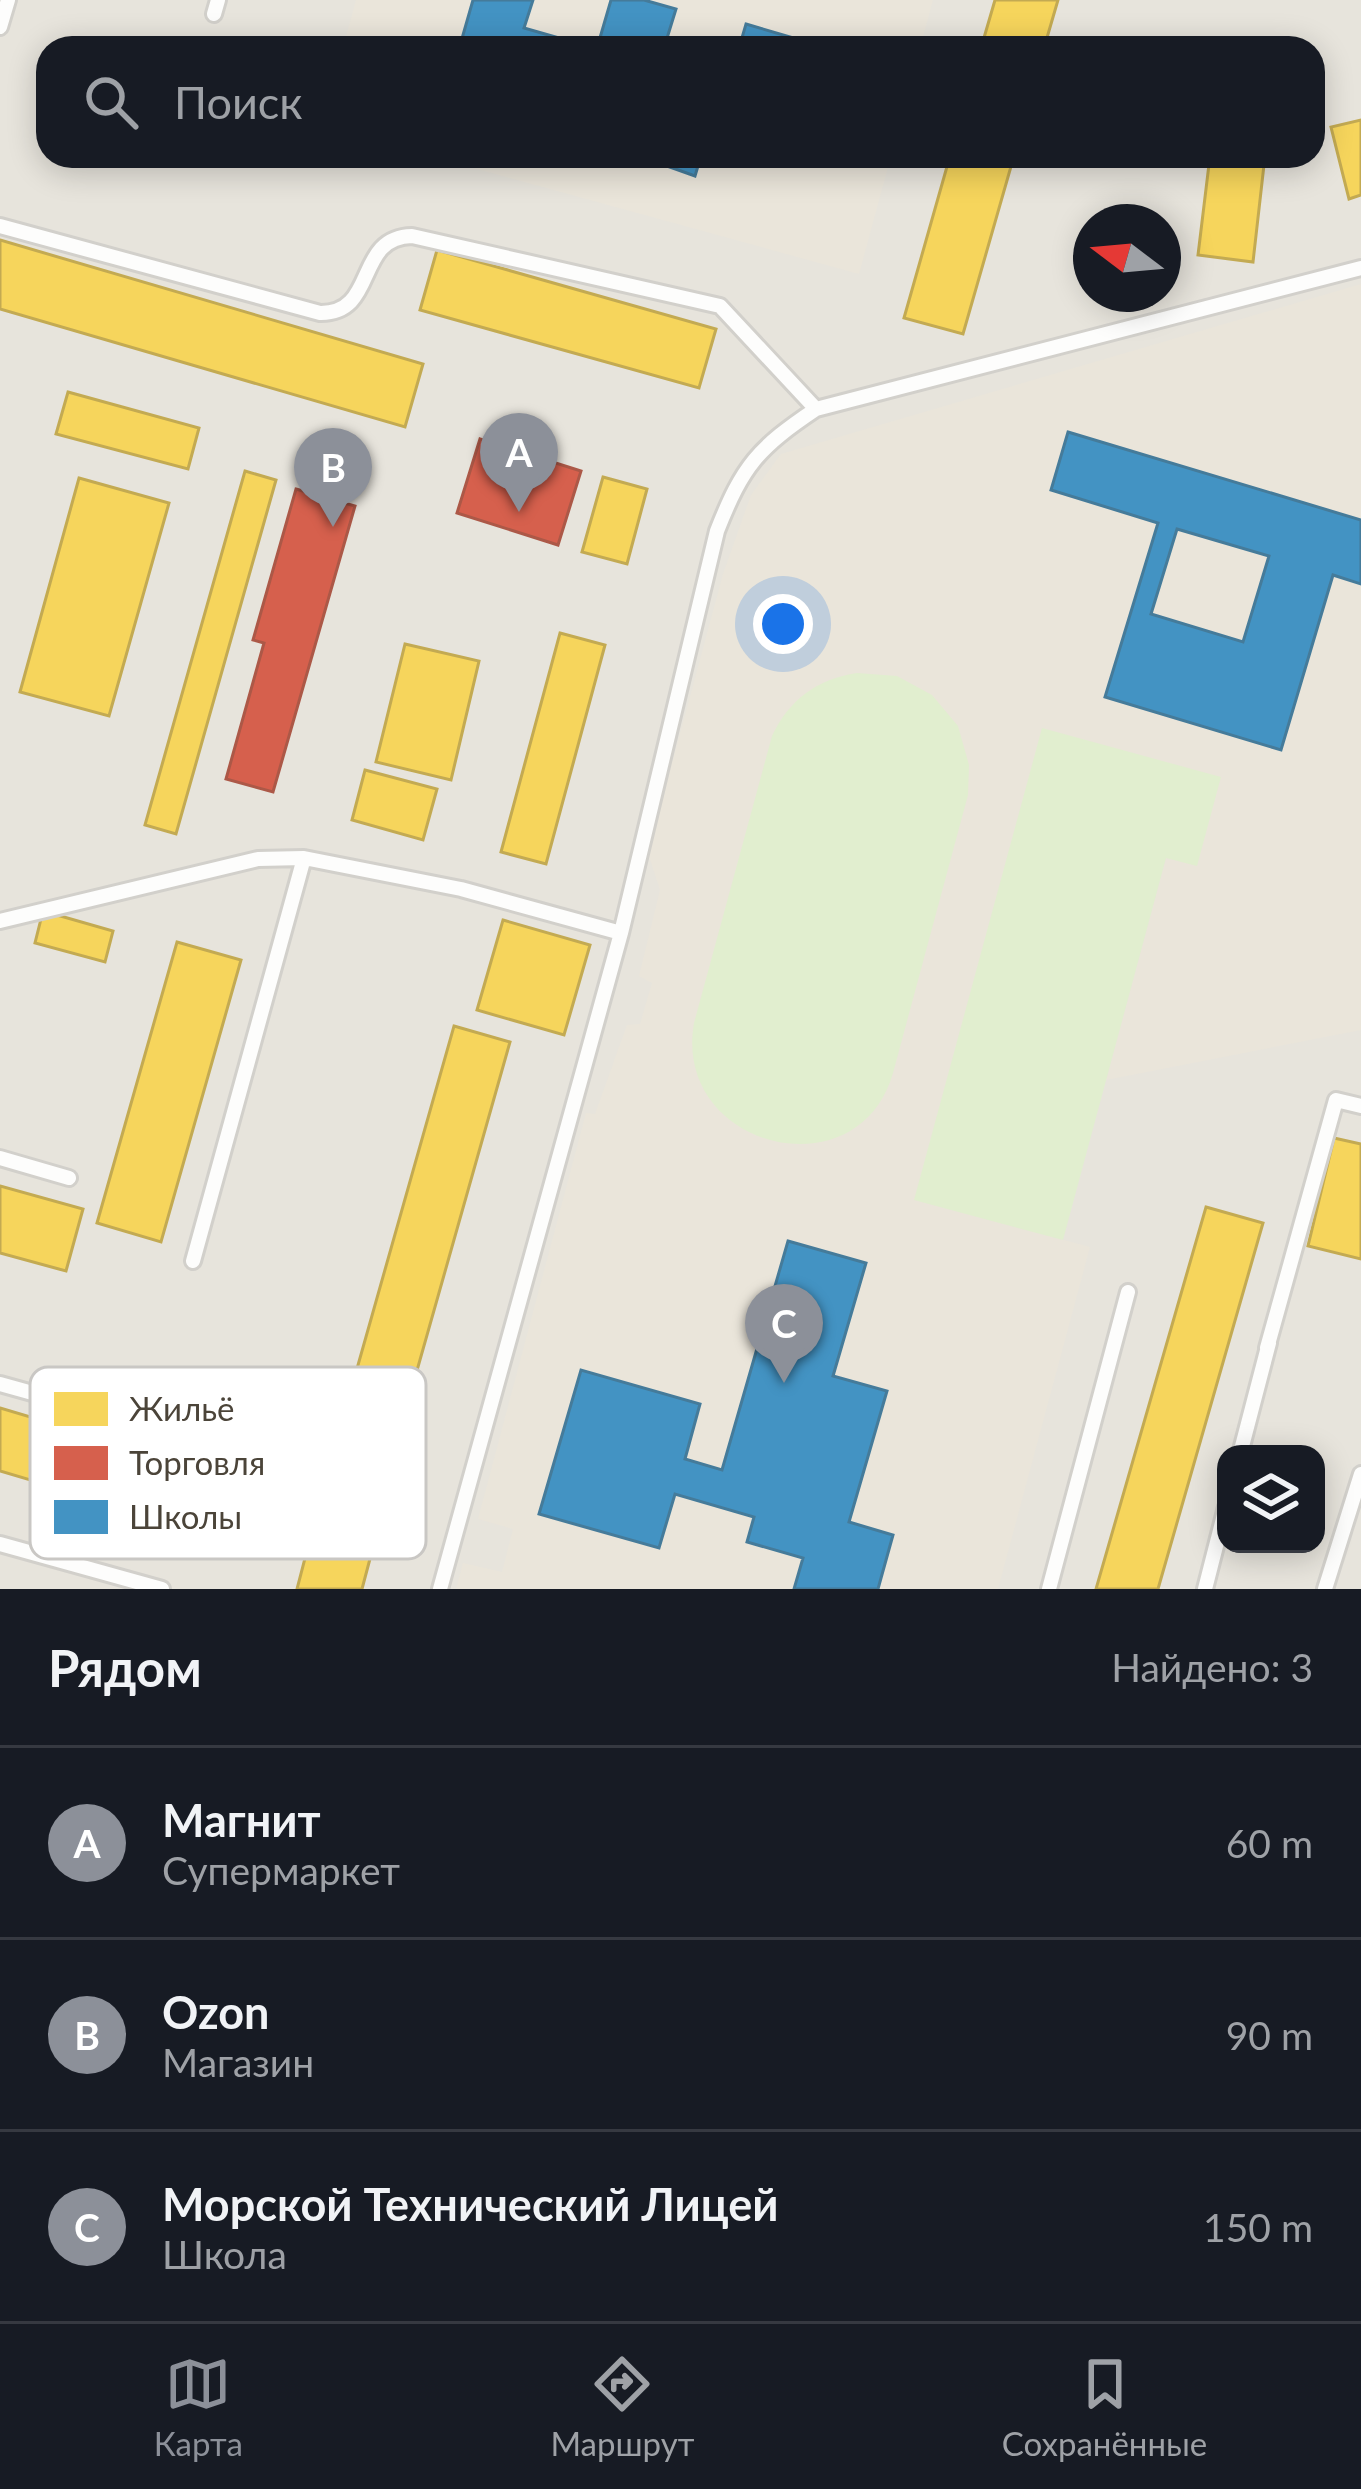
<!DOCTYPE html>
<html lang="ru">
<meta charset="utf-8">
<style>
body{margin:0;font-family:Lato,sans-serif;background:#242831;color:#f1f3f6}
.controls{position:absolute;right:36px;bottom:36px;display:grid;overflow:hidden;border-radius:24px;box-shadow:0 6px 30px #0003}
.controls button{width:108px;height:108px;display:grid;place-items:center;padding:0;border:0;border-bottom:3px solid #363941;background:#171b24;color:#f1f3f6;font:60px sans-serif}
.compass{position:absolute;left:1073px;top:204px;width:108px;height:108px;border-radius:50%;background:#171b24;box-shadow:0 6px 30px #0003;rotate:286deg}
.you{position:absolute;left:783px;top:624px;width:42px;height:42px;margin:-30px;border:9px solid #fff;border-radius:50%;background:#1a73e8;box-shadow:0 0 0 18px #1a73e833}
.badge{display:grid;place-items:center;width:78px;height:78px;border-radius:50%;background:#8c9099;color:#fff;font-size:39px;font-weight:700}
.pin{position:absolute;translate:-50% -99px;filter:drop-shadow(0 3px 6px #0008)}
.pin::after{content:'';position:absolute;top:63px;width:42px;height:36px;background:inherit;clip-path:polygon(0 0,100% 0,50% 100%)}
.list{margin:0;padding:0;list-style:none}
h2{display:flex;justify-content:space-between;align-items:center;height:156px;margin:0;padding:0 48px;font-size:51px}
h2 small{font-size:39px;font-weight:400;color:#9ea1a6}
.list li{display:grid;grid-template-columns:78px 1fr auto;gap:36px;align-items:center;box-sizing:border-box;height:192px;padding:0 48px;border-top:3px solid #363941}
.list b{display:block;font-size:45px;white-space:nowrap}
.list p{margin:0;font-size:39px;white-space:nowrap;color:#9ea1a6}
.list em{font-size:39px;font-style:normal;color:#9ea1a6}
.icon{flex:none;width:66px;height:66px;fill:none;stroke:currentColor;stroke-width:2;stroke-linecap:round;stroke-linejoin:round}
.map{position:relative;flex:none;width:1361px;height:1589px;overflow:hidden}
.search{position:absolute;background:#171b24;box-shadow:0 6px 30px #0003;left:36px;right:36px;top:36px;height:132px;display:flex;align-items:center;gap:30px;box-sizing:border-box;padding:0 42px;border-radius:36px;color:#9ea1a6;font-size:45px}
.sheet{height:732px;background:#171b24}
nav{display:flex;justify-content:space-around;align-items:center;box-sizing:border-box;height:168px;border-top:3px solid #363941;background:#171b24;font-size:33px;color:#9ea1a6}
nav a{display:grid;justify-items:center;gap:6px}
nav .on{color:#8c9099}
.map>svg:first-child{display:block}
</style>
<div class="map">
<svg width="1361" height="1589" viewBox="0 0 1361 1589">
<rect width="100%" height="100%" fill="#f4f2ee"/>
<path fill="#e7e4dc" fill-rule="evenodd" d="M0 0H1361V1589H0ZM48 48H1313V156H48ZM1091 222H1163V294H1091ZM1226 1454H1316V1544H1226Z"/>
<path fill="#eae5da" d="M356 0H933L920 48H343Z
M430 156H891L859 274Z
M1361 284V1030L1106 1080 1166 858 915 1200 1090 1247 998 1589H456L463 1563 502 1572 513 1529 478 1519 586 1113 595 1114 627 1025 640 1024 652 983 639 976 660 890 648 853 723 574 751 495 781 454Z"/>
<path fill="#e1eecf" d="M857 673 897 676 932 695 958 726 969 765 968 795 893 1073C858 1195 672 1148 694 1023L772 736C789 700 817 679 857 673Z
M1042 728 1221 777 1197 866 1166 858 1063 1240 914 1200Z"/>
<path fill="#f6d55c" stroke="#c3aa52" stroke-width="3" d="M995 0H1058L1044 48H981Z
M1361 120V195L1349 199 1331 127Z
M950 156H1014L963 334 904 318Z
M1210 156H1265L1253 262 1198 255Z
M0 240 423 364 405 427 0 309Z
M437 250 716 329 699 388 420 310Z
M68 392 199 428 188 469 56 434Z
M245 471 276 480 176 834 145 825Z
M603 477 647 489 627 564 582 552Z
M79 478 169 503 109 716 20 692Z
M560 633 605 645 546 864 501 852Z
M405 644 479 661 451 780 376 762Z
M365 770 437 789 423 840 352 820Z
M43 911 113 931 105 962 35 943Z
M503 920 590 945 564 1035 477 1010Z
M177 942 241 960 161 1242 97 1223Z
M454 1026 510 1042 384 1487 328 1471Z
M1334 1138 1361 1144V1259L1308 1246Z
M0 1186 83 1209 66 1271 0 1253Z
M1206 1207 1263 1223 1158 1589H1096Z
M0 1408 54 1424 37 1482 0 1471Z
M310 1539 371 1555 362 1589H297Z"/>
<path fill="#d6604d" stroke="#ac5847" stroke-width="3" d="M480 439 581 471 558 545 457 513Z
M296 489 355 506 273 792 226 779 264 643 253 640Z"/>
<path fill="#4393c3" stroke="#457b9a" stroke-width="3" fill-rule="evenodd" d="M473 0H533L524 28 594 48H483L461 42Z
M611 0H644L676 9 664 48H597Z
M746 24 797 39 794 48H739Z
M639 156H701L695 176Z
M1068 432 1361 520V584L1333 575 1281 750 1105 697 1158 523 1051 490ZM1177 529 1269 556 1243 642 1151 614Z
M788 1241 866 1263 833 1376 887 1391 849 1522 893 1535 878 1589H794L803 1558 747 1542 754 1517 675 1494 659 1548 539 1514 581 1370 700 1404 685 1459 722 1470Z"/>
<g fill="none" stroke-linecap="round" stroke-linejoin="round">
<g stroke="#d2d0cb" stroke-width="20">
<path id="lane" d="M214 14 218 0
M0 27 8 0
M0 226 320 313C378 314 354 237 412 236L720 306 816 409
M0 921 258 859 304 858 461 889 621 933
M0 1158 69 1178
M193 1261 304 858
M1267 1348 1336 1100 1361 1106
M0 1384 97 1411 55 1559
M1240 1454 1269 1343
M0 1544 162 1589
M440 1589 621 933 717 531C743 465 758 448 816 409L1361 268
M1049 1589 1128 1292
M1205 1589 1226 1507
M1325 1589 1361 1474"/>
</g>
<use href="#lane" stroke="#fdfdfc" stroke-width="14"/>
</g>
<rect x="30" y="1367" width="396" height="192" rx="18" fill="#fff" stroke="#c9c7c4" stroke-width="3"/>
<rect x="54" y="1392" width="54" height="34" fill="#f6d55c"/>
<rect x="54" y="1446" width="54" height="34" fill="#d6604d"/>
<rect x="54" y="1500" width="54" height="34" fill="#4393c3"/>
<g font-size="33" fill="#4b4439">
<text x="129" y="1421">Жильё</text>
<text x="129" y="1475">Торговля</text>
<text x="129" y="1529">Школы</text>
</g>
</svg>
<div class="controls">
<button><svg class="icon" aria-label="layers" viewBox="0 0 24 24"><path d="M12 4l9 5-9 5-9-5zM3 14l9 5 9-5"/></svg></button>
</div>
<svg class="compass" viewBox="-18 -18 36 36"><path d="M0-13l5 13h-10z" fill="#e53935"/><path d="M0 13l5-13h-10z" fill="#9ea1a6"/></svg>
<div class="you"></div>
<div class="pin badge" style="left:519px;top:512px">A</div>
<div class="pin badge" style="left:333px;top:527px">B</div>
<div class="pin badge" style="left:784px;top:1383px">C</div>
<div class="search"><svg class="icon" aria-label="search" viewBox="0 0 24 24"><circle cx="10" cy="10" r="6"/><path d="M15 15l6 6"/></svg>Поиск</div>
</div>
<section class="sheet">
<h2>Рядом<small>Найдено: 3</small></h2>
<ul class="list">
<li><span class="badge">A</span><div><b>Магнит</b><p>Супермаркет</p></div><em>60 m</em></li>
<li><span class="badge">B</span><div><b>Ozon</b><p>Магазин</p></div><em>90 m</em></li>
<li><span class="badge">C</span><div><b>Морской Технический Лицей</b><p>Школа</p></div><em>150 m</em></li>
</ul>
</section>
<nav>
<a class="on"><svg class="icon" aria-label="map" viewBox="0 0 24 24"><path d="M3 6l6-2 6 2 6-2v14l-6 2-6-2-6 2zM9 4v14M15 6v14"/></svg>Карта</a>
<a><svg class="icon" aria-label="directions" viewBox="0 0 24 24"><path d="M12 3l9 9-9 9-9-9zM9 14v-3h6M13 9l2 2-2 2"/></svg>Маршрут</a>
<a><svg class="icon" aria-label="saved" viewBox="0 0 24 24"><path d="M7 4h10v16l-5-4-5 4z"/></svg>Сохранённые</a>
</nav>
